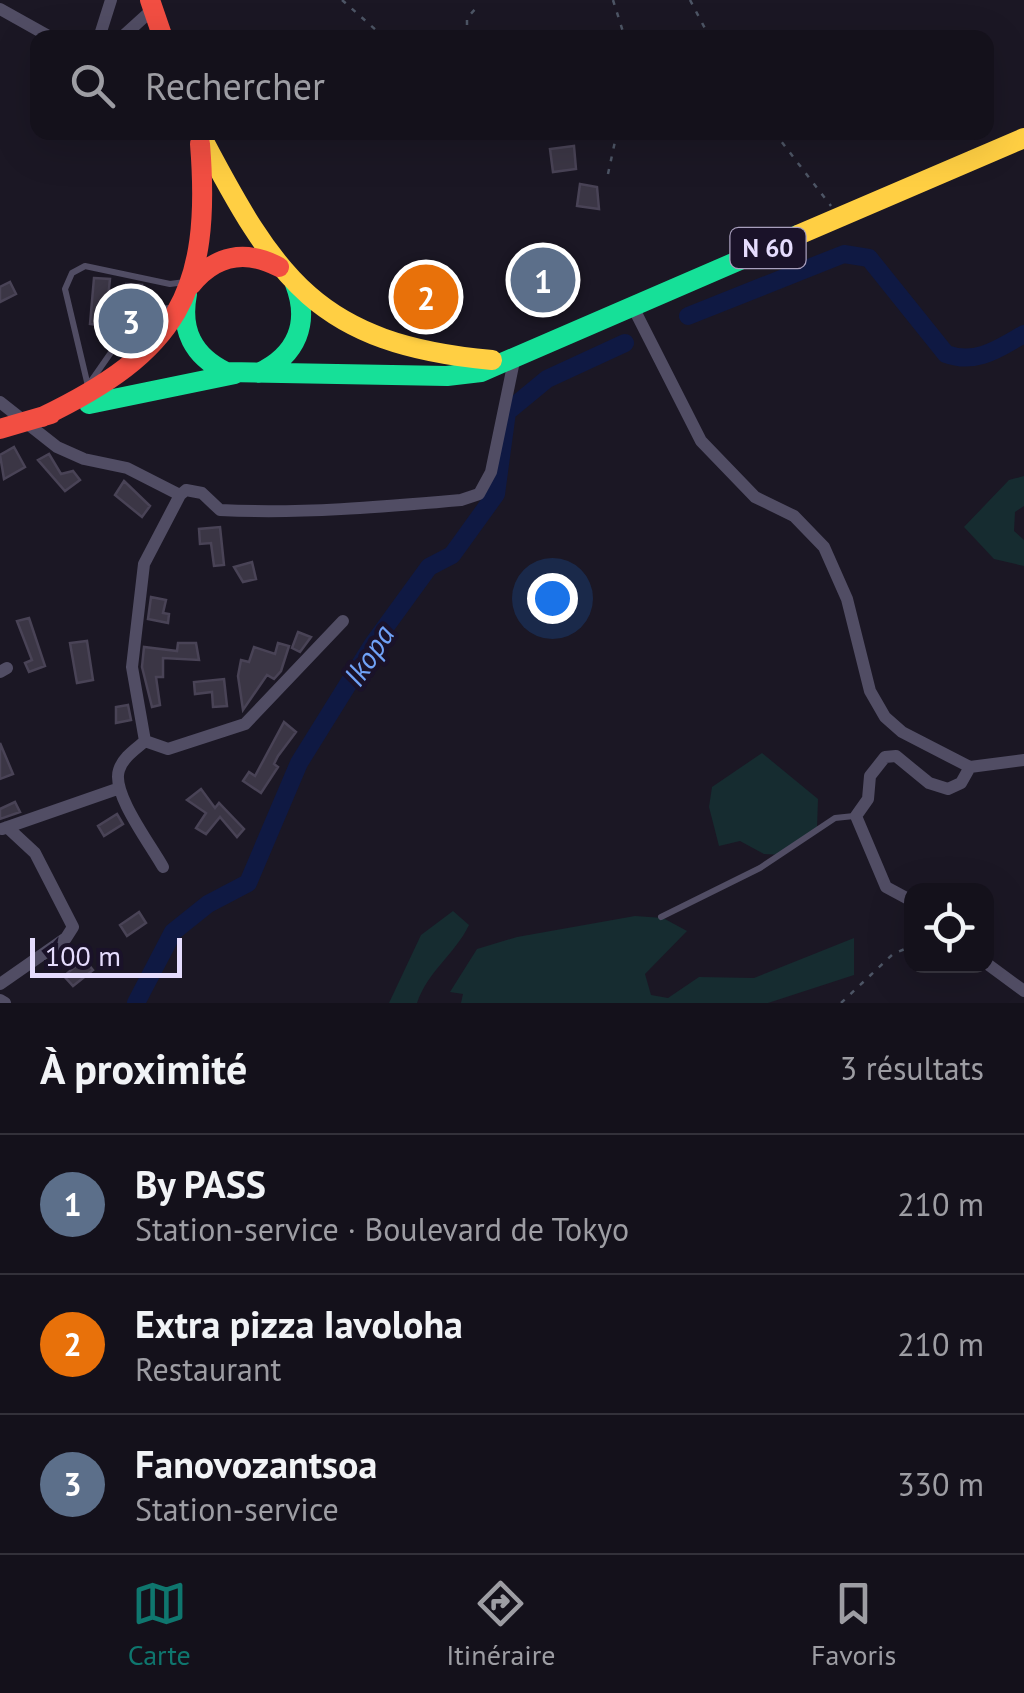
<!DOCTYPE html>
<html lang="fr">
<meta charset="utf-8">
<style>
body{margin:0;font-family:"PT Sans",sans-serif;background:#211f28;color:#f1f3f6}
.controls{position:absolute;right:30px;bottom:30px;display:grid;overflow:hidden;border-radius:20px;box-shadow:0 10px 40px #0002}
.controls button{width:90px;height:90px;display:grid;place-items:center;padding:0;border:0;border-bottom:2px solid #33313a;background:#14111b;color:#f1f3f6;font:50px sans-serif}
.scale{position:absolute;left:30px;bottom:25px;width:152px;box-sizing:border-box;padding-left:10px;border:5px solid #e5dcfd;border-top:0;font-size:28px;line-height:35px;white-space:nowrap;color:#e5dcfd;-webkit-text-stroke:8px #1a1229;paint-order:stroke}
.you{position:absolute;left:552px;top:598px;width:35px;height:35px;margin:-25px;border:8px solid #fff;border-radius:50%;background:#1a73e8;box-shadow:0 0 0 15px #1a73e833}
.badge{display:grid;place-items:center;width:65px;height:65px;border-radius:50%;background:#0f766e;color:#fff;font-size:32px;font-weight:700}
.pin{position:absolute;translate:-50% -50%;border:5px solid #fff;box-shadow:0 2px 10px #0006}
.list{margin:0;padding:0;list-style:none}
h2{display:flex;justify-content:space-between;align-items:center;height:130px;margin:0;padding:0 40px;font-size:42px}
h2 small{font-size:32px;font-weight:400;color:#9d9da3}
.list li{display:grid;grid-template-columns:65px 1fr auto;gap:30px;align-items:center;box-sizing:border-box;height:140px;padding:0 40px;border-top:2px solid #33313a}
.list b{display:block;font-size:38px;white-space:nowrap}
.list p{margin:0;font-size:32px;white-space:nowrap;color:#9d9da3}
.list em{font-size:32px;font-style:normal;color:#9d9da3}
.icon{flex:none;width:55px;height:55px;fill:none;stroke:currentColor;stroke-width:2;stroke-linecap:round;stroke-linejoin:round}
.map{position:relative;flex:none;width:1024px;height:1003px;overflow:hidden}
.search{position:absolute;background:#14111b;box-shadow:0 10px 40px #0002;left:30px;right:30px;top:30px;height:110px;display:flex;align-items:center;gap:25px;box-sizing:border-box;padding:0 35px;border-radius:20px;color:#9d9da3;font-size:38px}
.sheet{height:550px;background:#14111b}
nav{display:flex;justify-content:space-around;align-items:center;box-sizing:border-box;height:140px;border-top:2px solid #33313a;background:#14111b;font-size:28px;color:#9d9da3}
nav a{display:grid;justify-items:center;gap:5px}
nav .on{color:#0f766e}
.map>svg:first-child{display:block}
</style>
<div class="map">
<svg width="1024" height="1003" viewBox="0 0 1024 1003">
<rect width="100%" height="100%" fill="#1b1724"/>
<path fill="#162c30" d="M1024 476V506L1015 512 1014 531 1024 540V566L994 559 964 527 1009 480Z
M762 753 818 799 817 828 783 855 764 854 740 841 719 846 709 807 712 787Z
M453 911 469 925C455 954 427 972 417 1003H389L421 935Z
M635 916 663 918 687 931 645 974 651 995 668 998 699 977 754 978 854 938V975L768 1003H461L463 994 450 992 477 949 517 937Z"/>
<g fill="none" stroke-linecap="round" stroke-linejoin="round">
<path stroke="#0f1943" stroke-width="18" d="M688 316 844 254 869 258 946 354C976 365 998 349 1024 334
M136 1003 173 932 208 904 248 883 299 763 373 644 429 567 452 555 496 494 507 412 547 379 625 343"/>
</g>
<path fill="#3b3645" stroke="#494356" stroke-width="2.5" d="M574 146 576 169 553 172 550 149Z
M580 184 597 187 599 209 577 206Z
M94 278 110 279 105 326 90 324Z
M10 282 16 294 0 302V287Z
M126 284 142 285 140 302 133 308 139 316 138 334 122 332 123 315 131 309 124 301Z
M14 447 25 467 4 479 0 455Z
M49 454 61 474 73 471 80 480 65 491 38 460Z
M124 481 150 506 142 517 115 495Z
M220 527 224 565 214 566 211 543 200 544 199 529Z
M252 562 256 579 243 582 234 567Z
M151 597 166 600 163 613 169 614 168 623 148 619Z
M29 618 45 666 29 672 25 663 32 660 17 621Z
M298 632 311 637 300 652 292 648Z
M87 641 93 680 77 683 70 643Z
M178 643H196L199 660 163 658V677H156L160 705 152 707 142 667 144 647 177 651Z
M278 643 289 646 281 671 274 679 267 675 243 710 238 676 241 660 249 662 254 647 275 654Z
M224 679 227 706 213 707 212 692 195 694 194 682Z
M128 705 131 720 116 723V707Z
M284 722 296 732 278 756 274 764 278 767 261 793 243 781 249 772 255 776Z
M0 743 13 774 0 779Z
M201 789 215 808 219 803 244 829 237 837 220 817 206 834 196 828 206 813 187 800Z
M15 802 20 812 0 819V809Z
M117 814 123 824 104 836 98 826Z
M139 912 146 923 127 936 120 925Z
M84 959 93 970 73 986 64 976Z"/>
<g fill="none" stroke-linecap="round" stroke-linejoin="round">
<path stroke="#4d5565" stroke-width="2.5" stroke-dasharray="5 8" stroke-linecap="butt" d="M342 0 385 38
M613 0 625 38
M690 0 710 38
M467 38V18L478 6
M774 132 831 206
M608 174 617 132
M841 1003 893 954 912 946"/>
<path stroke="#514d64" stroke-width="6" d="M140 309 173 308
M89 384 112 351 114 308H124
M88 386 65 289 72 273 85 266 170 284 185 282
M661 917 760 868 835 818 854 816"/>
<path stroke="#514d64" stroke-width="12" d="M0 9 52 38
M99 38 111 0
M121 38 153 9
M634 309 701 441 755 497 794 516 824 547 847 599 870 691 885 717 902 732 970 767 1024 760
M0 402 57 447 84 459 127 468 180 495 144 564 132 667 145 741C136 749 123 757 119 770 111 793 151 845 163 867
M180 495 186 490 202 493 220 510C301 514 381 507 461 500L479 494 491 472 514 361
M0 672 7 668
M145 741 168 749 245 724 343 621
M2 829 117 789
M912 901 886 887 856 816 868 799 870 776 885 757 896 756 929 783 948 789 961 783 970 767
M986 963 1024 991
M0 984 66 938 73 927 35 853 7 827
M0 1000 5 1003"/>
<path stroke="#16e098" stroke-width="20" d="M187 294C180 330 193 356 226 372L447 376 481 372 798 235
M259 373C297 355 310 323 295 284
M89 404 235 374"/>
<path stroke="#ffcf43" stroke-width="20" d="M199 132C276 279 317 344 492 360
M798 235 1024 138"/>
<path stroke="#f24e42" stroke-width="20" d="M150 0 163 38
M191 285C215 255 245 249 279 267
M42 417C177 352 212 293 200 144
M0 429 51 414"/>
</g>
<g text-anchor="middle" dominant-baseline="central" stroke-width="9" stroke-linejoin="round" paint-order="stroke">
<rect fill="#1a1229" stroke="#a89fbd" stroke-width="2.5" x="730.5" y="228" width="75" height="40" rx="8"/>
<g font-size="25" font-weight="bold" fill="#e5dcfd">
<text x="768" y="248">N 60</text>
</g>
<g font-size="30" font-style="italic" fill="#70a2f7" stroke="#1a1229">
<text transform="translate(368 655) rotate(-57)">Ikopa</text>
</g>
</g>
</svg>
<div class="controls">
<button><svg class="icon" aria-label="locate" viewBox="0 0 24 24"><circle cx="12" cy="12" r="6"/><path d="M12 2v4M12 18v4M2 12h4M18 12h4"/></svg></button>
</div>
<div class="scale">100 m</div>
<div class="you"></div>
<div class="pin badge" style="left:543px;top:280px;background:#5c6f8a">1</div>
<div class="pin badge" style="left:426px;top:297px;background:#e8710a">2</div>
<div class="pin badge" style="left:131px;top:321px;background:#5c6f8a">3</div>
<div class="search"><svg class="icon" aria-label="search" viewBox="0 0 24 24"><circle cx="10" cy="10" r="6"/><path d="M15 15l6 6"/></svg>Rechercher</div>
</div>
<section class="sheet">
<h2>À proximité<small>3 résultats</small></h2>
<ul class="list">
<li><span class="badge" style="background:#5c6f8a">1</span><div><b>By PASS</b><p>Station-service · Boulevard de Tokyo</p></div><em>210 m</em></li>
<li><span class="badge" style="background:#e8710a">2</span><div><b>Extra pizza Iavoloha</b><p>Restaurant</p></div><em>210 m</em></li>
<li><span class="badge" style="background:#5c6f8a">3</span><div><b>Fanovozantsoa</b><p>Station-service</p></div><em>330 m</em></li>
</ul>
</section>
<nav>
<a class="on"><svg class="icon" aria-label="map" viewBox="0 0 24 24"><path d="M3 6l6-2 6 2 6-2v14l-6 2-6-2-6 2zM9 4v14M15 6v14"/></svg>Carte</a>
<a><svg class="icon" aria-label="directions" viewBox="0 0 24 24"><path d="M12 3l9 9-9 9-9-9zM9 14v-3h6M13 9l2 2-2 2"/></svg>Itinéraire</a>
<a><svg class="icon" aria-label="saved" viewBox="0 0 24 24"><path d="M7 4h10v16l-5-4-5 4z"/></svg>Favoris</a>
</nav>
